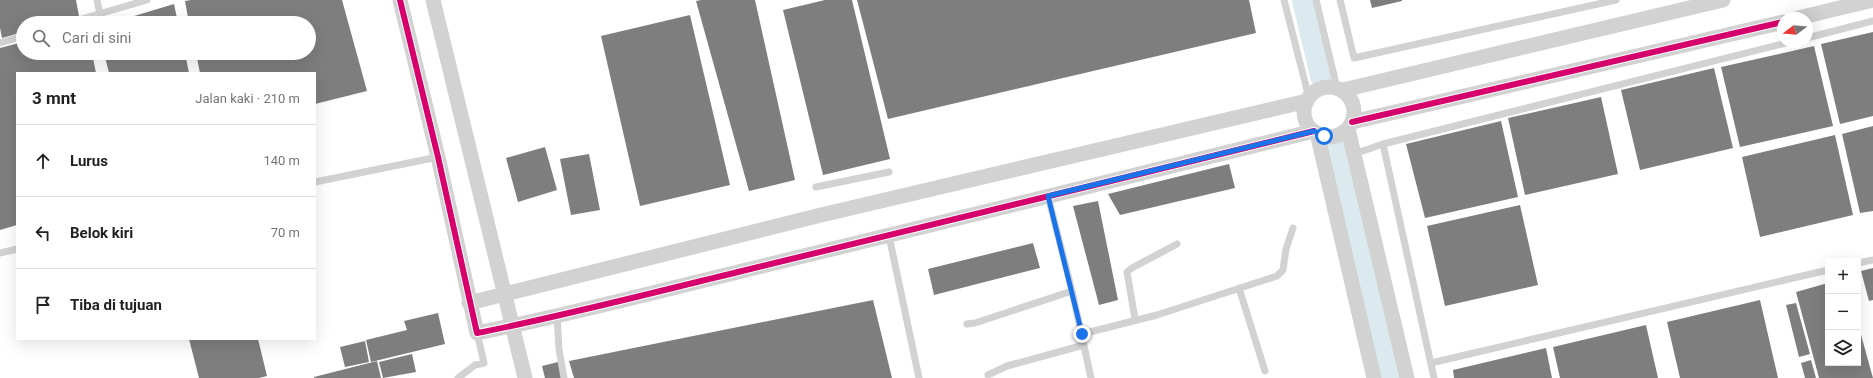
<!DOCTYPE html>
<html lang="id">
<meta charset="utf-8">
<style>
body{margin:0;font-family:Roboto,sans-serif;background:#f2f2f2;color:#222}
.controls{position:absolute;right:12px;bottom:12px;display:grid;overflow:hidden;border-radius:0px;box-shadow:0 4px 16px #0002}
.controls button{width:36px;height:36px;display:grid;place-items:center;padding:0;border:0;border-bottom:1px solid #e0e0e0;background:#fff;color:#222;font:20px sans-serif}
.compass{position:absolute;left:1777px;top:12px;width:36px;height:36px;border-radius:50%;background:#fff;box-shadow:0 4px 16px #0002;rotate:254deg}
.stop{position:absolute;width:12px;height:12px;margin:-9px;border:3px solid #1a73e8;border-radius:50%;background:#fff}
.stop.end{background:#1a73e8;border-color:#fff;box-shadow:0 1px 4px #0008}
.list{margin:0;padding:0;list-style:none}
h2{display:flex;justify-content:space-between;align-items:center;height:52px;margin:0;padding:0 16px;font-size:17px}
h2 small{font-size:13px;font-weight:400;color:#767676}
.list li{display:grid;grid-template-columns:26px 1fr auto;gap:12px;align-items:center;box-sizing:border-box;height:72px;padding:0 16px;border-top:1px solid #e0e0e0}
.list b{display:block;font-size:15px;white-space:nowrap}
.list em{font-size:13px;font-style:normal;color:#767676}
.icon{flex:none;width:22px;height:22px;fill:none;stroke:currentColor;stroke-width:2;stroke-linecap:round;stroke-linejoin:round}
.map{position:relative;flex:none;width:1873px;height:378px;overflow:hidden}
.search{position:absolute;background:#fff;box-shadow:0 4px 16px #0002;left:16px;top:16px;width:300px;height:44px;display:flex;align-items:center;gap:10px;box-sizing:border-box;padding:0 14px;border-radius:22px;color:#767676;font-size:15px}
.panel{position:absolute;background:#fff;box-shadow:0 4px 16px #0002;left:16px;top:72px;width:300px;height:268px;border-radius:0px}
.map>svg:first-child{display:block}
</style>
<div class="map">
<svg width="1873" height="378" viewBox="0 0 1873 378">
<rect width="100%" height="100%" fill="#fff"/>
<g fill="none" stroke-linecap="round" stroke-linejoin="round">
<path stroke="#daeaee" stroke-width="24" d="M1304 0 1322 76
M1334 144 1390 378"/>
</g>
<path fill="#7e7e7e" d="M0 0H76L79 16 54 23H23V32L2 38 0 28Z
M191 0H342L367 91 315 104V73H200L196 53H309V23H189L185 1Z
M701 0H755L795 180 749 191 696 1Z
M825 0H852L890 159 823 175 783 10Z
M857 0H1249L1256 33 888 119Z
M1370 0H1402V1L1372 8Z
M174 4 178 23H111Z
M690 15 730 185 640 206 601 36Z
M1873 32V116L1840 124 1821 44Z
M23 42V53H92L96 73H17V225L0 230V48Z
M1814 46 1833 126 1740 147 1721 67Z
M104 53H185L189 73H109Z
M1714 68 1733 148 1640 170 1621 90Z
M1601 97 1618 174 1525 195 1508 118Z
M1501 121 1518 197 1425 218 1406 144Z
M1873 126V211L1860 213 1842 134Z
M1835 135 1853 215 1760 237 1742 157Z
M545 147 557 190 518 202 506 158Z
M589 154 600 210 571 215 560 159Z
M1229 164 1235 188 1120 215 1108 194Z
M1098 201 1118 300 1099 305 1073 206Z
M1520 205 1538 285 1445 306 1427 226Z
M1033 243 1040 268 934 295 928 269Z
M1873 268V300L1869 301 1861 271Z
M1828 283V363H1858V324L1873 378H1819L1796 292Z
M873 300 892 378H574L569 361Z
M1760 300 1778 378H1680L1667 322Z
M1796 303 1810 354 1799 357 1786 305Z
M438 313 445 344 371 362 366 340 407 330 404 321Z
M1646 325 1658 378H1560L1553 347Z
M189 339H258L267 376 259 378H199Z
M365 341 369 362 345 367 340 347Z
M1546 348 1552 378H1454L1453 370Z
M412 354 416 372 383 378 379 362Z
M1811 360 1816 378H1805L1801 363Z
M377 361 381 378H314V377Z
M558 362 562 378H545L542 366Z"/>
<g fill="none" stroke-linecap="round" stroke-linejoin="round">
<path stroke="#d2d2d2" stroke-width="7" d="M97 0 100 14
M1284 0 1309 98
M1316 0 1337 88
M1340 0 1354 58 1616 0
M68 23 147 0
M1807 38 1873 21
M0 43 23 36
M1383 144 1790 42
M1354 154 1383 144 1434 378
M315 182 438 157
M816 187 889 172
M1048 196 1072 291 1091 378
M889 236 919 378
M0 253 17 249
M1858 263 1873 260
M1239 288 1265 371
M557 316 559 349 564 378
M1135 319 1127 272 1132 268 1177 244
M967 324 975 323 1072 291
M1082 334 1157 315 1277 276 1283 270 1286 249 1293 228
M1431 363 1828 270
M988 375 1007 366 1084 345
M458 378 475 365 484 363 477 333"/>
<path stroke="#d2d2d2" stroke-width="15" d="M400 0 438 157 477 333C564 316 651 293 738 272 930 226 1122 178 1314 131
M433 0 525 378
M1798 18 1873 0
M1304 112a25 25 0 1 1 50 0a25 25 0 1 1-50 0Z
M1343 90 1723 0
M1352 122 1783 22
M1348 129 1407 378
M1317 133 1374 378
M469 303 821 215 1307 101"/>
<g stroke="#fff" stroke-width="8">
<path id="cycleway" d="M400 0 438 157 477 333C564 316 651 293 738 272 930 226 1122 178 1314 131
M1352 122 1783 22"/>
</g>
<use href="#cycleway" stroke="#d6006c" stroke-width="6"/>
</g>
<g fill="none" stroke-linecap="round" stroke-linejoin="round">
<path stroke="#1a73e8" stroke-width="5" d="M1082 334 1048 196 1314 131 1324 136"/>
</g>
</svg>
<div class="controls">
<button>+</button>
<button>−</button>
<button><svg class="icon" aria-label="layers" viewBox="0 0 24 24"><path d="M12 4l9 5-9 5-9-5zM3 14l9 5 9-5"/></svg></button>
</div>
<svg class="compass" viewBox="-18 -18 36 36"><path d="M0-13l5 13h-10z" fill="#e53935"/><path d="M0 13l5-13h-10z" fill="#767676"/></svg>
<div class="stop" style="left:1324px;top:136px"></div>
<div class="stop end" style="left:1082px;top:334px"></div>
<div class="search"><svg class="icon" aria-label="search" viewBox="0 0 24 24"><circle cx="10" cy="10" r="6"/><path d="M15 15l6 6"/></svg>Cari di sini</div>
<section class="panel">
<h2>3 mnt<small>Jalan kaki · 210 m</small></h2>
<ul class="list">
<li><svg class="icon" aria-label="ahead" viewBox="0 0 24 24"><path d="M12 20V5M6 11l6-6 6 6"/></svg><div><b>Lurus</b></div><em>140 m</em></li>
<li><svg class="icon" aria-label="left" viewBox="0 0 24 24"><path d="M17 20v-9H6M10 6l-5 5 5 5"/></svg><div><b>Belok kiri</b></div><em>70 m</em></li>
<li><svg class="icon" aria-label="arrive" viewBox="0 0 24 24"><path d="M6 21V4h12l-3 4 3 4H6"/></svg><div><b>Tiba di tujuan</b></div></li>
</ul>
</section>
</div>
